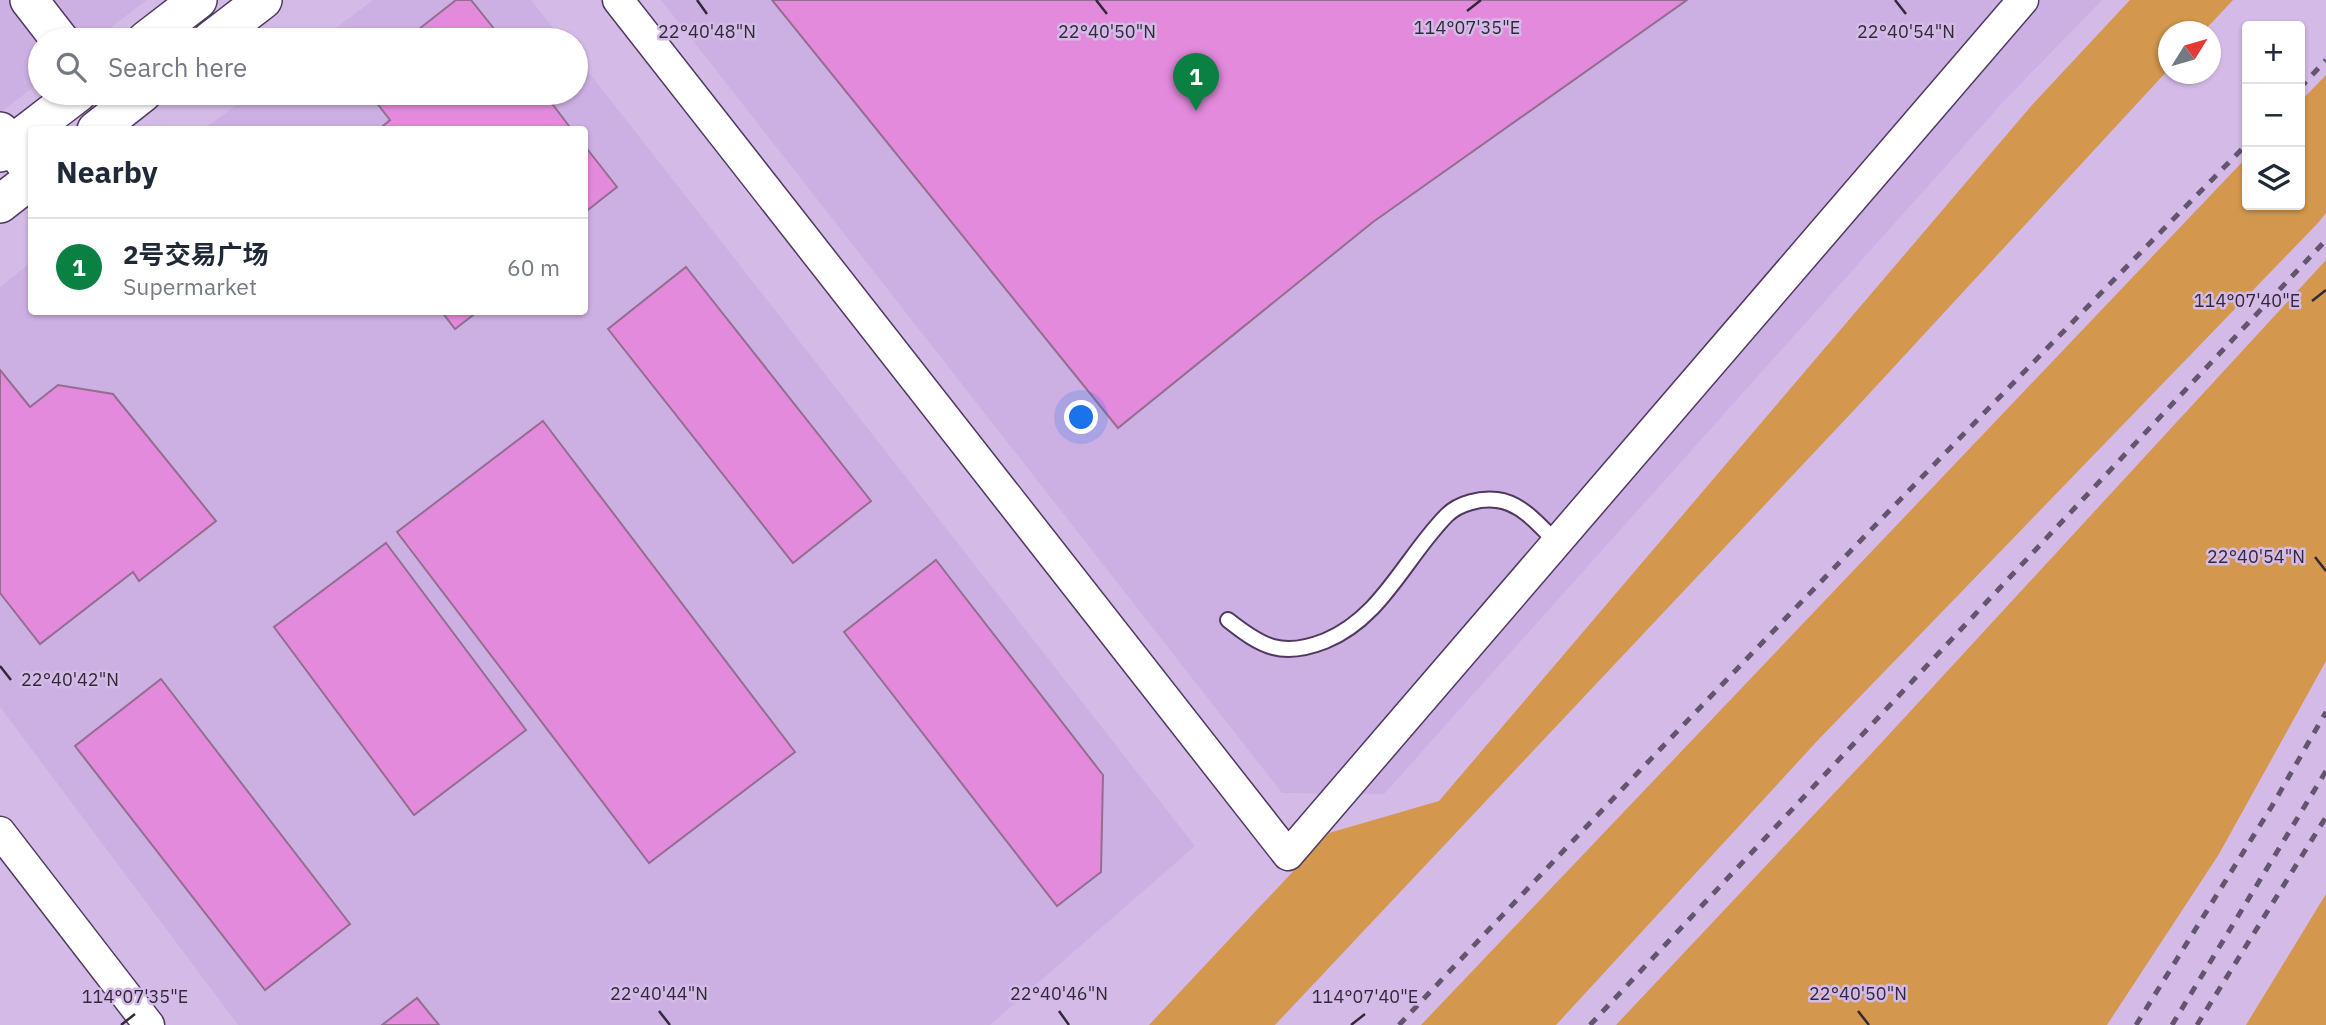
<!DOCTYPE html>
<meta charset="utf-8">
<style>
body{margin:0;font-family:"IBM Plex Sans","Noto Sans SC",sans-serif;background:#f2f2f3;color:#1f2937}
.controls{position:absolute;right:21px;top:21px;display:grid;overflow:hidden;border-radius:7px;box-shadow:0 2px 5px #0004}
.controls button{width:63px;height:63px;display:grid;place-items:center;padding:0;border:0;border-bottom:2px solid #e0e1e3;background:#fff;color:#1f2937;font:35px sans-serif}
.compass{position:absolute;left:2158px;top:21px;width:63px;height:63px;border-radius:50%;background:#fff;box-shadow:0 2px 5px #0004;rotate:53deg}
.you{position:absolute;left:1082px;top:418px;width:24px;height:24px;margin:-18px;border:5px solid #fff;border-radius:50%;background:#1a73e8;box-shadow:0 0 0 10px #1a73e833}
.badge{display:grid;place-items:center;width:46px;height:46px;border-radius:50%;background:#0b8043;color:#fff;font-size:23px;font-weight:700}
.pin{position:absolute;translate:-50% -58px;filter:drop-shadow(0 2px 4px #0008)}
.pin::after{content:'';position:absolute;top:37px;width:24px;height:21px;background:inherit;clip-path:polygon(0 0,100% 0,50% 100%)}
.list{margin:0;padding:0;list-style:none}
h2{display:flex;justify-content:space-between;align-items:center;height:91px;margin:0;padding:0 28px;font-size:30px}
h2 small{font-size:23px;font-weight:400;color:#747a83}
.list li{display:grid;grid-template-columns:46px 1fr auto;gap:21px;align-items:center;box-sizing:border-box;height:98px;padding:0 28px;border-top:2px solid #e0e1e3}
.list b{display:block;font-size:26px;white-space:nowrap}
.list p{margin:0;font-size:23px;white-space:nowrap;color:#747a83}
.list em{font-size:23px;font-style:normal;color:#747a83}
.icon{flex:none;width:38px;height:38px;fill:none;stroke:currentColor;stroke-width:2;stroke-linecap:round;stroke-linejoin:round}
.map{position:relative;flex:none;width:2326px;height:1025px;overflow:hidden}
.search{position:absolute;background:#fff;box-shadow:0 2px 5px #0004;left:28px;top:28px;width:560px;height:77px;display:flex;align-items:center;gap:18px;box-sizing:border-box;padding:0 24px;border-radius:38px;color:#747a83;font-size:26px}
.panel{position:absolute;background:#fff;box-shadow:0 2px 5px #0004;left:28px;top:126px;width:560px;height:189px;border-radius:7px}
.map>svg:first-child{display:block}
</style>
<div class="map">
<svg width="2326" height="1025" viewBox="0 0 2326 1025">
<rect width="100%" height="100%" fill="#d4bbe7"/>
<path fill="#cdb0e3" d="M0 0H147L94 40H40V82L0 113Z
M373 0H531L563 40H320Z
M661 0H2102L2005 100 1384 794 1282 793Z
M576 56 1195 846 990 1025H238L0 707V287L31 262 32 312H584V130L204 129 252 93H576Z"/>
<path fill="#d3974d" d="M2130 0H2233L2204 31 2168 32V70L1856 408 1275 1025H1149L1329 833 1439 801 2032 105Z
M2326 75V213L2317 224 1819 739 1556 1025H1421L2247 157V205H2300V102Z
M2326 260V661L2219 854 2107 1025H1616L1871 754Z
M2326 894V1025H2246Z"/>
<path fill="#e38adc" stroke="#936e8f" stroke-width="2" d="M456 0H471L503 40H405Z
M772 0H1687L1373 222 1118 428Z
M369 93H544L572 130H378L390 120Z
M584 145 617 187 584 213Z
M686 267 871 501 793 563 608 329Z
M442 312H477L455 329Z
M0 370 30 407 58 385 113 394 216 521 139 581 133 572 40 644 0 593Z
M543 421 795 752 649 863 397 532Z
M386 543 526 730 414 815 274 627Z
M936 560 1103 775 1101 872 1057 906 844 632Z
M161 679 350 924 265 990 75 746Z
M417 998 439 1025H382Z"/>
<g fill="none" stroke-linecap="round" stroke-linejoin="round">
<g stroke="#4f395f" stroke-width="18">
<path id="service" d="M1228 620C1262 647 1282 658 1325 641 1382 618 1406 556 1447 515 1459 503 1481 498 1497 500 1522 503 1540 526 1557 543"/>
</g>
<g stroke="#4f395f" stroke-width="33">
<path id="minor" d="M618 0 1288 855 2023 0
M0 832 149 1025"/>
</g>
<g stroke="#4f395f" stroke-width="40">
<path id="tertiary" d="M29 0 60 40
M146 40 198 0
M211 40 263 0
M96 130 143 93
M0 131 32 172
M0 153 78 93
M0 204 32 179"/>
</g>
<use href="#service" stroke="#fff" stroke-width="14"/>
<use href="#minor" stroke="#fff" stroke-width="30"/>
<use href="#tertiary" stroke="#fff" stroke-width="37"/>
<path stroke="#63556e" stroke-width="5" stroke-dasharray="9 9" stroke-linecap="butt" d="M2300 88 2326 60
M1399 1025C1678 728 1961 435 2247 144
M1590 1025 2326 240
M2136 1025 2272 806 2326 712
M2172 1025 2326 771
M2197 1025 2326 817"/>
</g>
<path fill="none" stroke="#312839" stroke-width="2.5" d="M697 0 707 14M1096 0 1107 14M1895 0 1906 14M1467 11 1481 0M2312 301 2326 290M2315 557 2326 571M0 666 11 680M659 1011 670 1025M1059 1011 1069 1025M1858 1011 1869 1025M121 1025 135 1014M1351 1025 1365 1014"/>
<g font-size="18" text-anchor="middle" fill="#312839" stroke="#d4bbe7" stroke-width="5" stroke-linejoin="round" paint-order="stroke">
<text x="1467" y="34">114°07'35"E</text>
<text x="707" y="38">22°40'48"N</text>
<text x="1107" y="38">22°40'50"N</text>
<text x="1906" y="38">22°40'54"N</text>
<text x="2247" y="307">114°07'40"E</text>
<text x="2256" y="563">22°40'54"N</text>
<text x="70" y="686">22°40'42"N</text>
<text x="659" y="1000">22°40'44"N</text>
<text x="1059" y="1000">22°40'46"N</text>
<text x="1858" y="1000">22°40'50"N</text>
<text x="135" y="1003">114°07'35"E</text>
<text x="1365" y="1003">114°07'40"E</text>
</g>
</svg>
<div class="controls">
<button>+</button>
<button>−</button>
<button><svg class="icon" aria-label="layers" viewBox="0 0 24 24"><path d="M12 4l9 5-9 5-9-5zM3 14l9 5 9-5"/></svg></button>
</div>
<svg class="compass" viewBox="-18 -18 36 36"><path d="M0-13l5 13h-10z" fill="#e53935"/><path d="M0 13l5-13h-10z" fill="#747a83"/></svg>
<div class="you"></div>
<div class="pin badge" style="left:1196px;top:111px">1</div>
<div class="search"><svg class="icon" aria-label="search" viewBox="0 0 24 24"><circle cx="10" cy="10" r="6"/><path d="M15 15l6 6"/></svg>Search here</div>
<section class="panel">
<h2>Nearby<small></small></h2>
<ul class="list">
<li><span class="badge">1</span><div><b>2号交易广场</b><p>Supermarket</p></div><em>60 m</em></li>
</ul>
</section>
</div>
